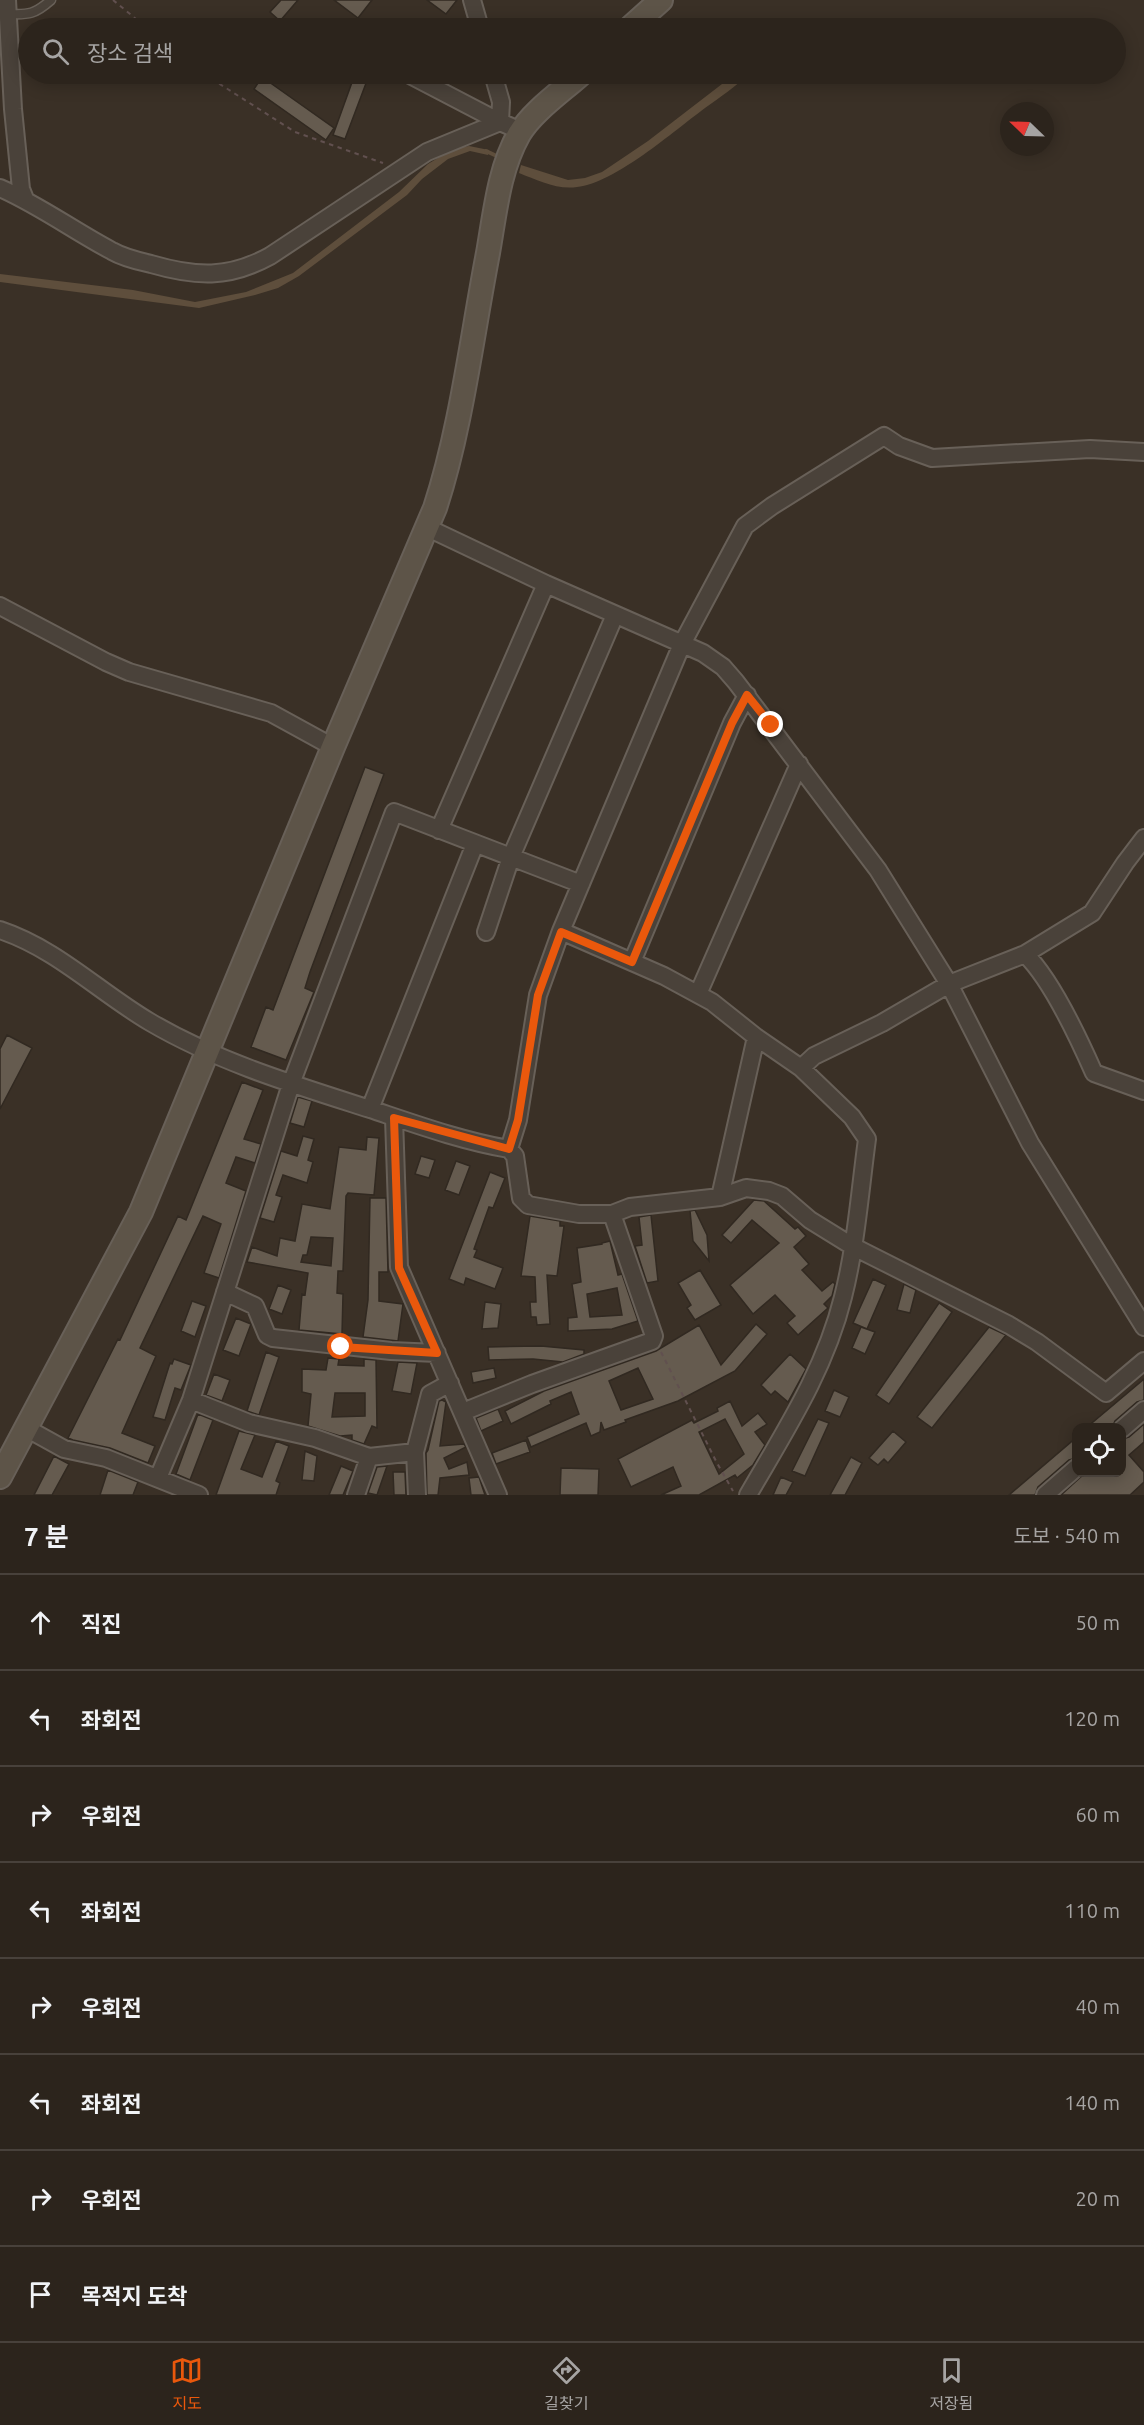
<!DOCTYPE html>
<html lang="ko">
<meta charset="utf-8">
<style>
body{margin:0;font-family:Ubuntu,"Noto Sans KR",sans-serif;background:#383029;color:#f1f3f6}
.controls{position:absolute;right:18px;bottom:18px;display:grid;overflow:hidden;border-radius:12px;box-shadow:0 3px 15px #0003}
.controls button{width:54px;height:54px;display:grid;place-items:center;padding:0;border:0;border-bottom:2px solid #48413b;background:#2c241c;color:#f1f3f6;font:30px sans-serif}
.compass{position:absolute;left:1000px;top:102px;width:54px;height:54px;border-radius:50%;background:#2c241c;box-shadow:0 3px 15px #0003;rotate:293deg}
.stop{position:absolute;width:18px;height:18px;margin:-14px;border:4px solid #ea580c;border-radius:50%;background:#fff}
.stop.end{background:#ea580c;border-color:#fff;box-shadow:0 2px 6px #0008}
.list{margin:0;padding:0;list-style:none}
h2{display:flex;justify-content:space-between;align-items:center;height:78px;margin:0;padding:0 24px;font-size:26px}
h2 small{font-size:20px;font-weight:400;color:#a6a4a3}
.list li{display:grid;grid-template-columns:39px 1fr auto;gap:18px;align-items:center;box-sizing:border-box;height:96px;padding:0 24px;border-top:2px solid #48413b}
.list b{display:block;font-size:22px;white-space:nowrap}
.list em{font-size:20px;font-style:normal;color:#a6a4a3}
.icon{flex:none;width:33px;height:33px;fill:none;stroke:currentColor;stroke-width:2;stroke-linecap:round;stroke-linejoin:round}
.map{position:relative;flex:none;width:1144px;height:1495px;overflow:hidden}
.search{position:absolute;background:#2c241c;box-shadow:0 3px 15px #0003;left:18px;right:18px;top:18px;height:66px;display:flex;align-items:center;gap:15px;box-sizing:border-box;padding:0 21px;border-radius:33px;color:#a6a4a3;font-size:22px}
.sheet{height:846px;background:#2c241c}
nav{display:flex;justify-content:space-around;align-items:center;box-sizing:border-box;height:84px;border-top:2px solid #48413b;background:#2c241c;font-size:16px;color:#a6a4a3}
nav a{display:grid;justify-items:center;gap:3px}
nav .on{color:#ea580c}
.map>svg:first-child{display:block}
</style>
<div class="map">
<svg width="1144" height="1495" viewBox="0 0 1144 1495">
<rect width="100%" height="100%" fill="#3a3026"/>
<path fill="#5e4e3c" d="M735 74H748C736 87 720 97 705 108 674 131 615 183 577 187 557 190 537 180 519 173L521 165 568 180 585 178 602 172 648 141Z
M469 146 489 150 488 155 470 151 448 159 422 179 407 195 299 276 278 288 255 295 199 308 0 282V274L133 290 195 302 246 292 293 273 399 192 428 164 453 149Z"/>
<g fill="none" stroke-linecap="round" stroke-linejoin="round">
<path stroke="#5e4e3c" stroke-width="4" d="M486 151 501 158"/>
</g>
<path fill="#655b4f" stroke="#312921" stroke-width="1.5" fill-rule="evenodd" d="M281 0H298L280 21 270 12Z
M334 0H372L358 18Z
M427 0H457L446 14Z
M355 74 368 78 345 139 333 135Z
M262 77 334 128 326 140 254 89Z
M365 767 384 774 310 972 305 988 314 992 286 1060 251 1047 266 1007 273 1010Z
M7 1035 32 1048 0 1109V1049Z
M242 1082 263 1090 244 1139 261 1144 255 1163 236 1157 226 1183 246 1191 219 1278 204 1273 221 1224 203 1216 140 1348 156 1356 122 1433 155 1446 148 1463 110 1448 73 1440 68 1438 118 1339 120 1340 178 1216 186 1220Z
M298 1097 312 1101 304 1127 290 1123Z
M303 1136 314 1139 308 1160 313 1162 307 1183 283 1175 276 1195 282 1197 274 1222 260 1218 281 1151 297 1156Z
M367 1137 379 1138 374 1195 348 1193 346 1196 343 1271H338L337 1293 343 1294 342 1334 299 1330 302 1294 305 1295 308 1273 247 1262 252 1247 277 1256 280 1238 295 1241 302 1204 330 1209 339 1147 366 1150ZM311 1237 333 1238 331 1266 301 1262 303 1255H307Z
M421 1156 435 1160 429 1178 415 1174Z
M456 1161 470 1166 459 1195 445 1190Z
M490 1172 505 1178 493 1208 489 1207 474 1249 477 1250 474 1257 503 1268 495 1289 466 1278 464 1285 449 1279Z
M370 1198H386L388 1272H379V1301L403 1304 398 1341 363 1337 368 1300Z
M754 1200 764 1201 795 1229 798 1227 806 1236 794 1247 809 1264 802 1270 822 1291 833 1282 835 1284 832 1296 824 1304 828 1308 798 1335 787 1323 795 1316 775 1295 753 1314 730 1285 779 1243 752 1220 731 1243 722 1235Z
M695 1210 707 1235 709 1261 693 1241 690 1211Z
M651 1215 658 1281 647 1283 635 1246 642 1245 639 1217Z
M530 1216 560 1221V1226H564L557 1276 547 1275 550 1324 537 1325 536 1317H531L530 1302H536L535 1277 521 1276Z
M610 1241 618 1275 622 1274 638 1321 612 1329 568 1331V1318L577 1317 572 1284 581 1282 577 1248 602 1244V1243ZM617 1288 622 1315 590 1317 587 1294Z
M700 1270 721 1305 695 1320 687 1308 691 1305 678 1283Z
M873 1279 886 1285 867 1329 853 1323Z
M904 1284 916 1290 910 1313 897 1310Z
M278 1285 291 1290 282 1314 269 1309Z
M192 1301 206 1306 195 1337 181 1331Z
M485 1302 501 1304 498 1328 482 1329Z
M939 1303 952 1312 889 1404 876 1395Z
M236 1318 251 1324 239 1356 223 1350Z
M756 1324 767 1334 735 1371 678 1401 625 1420 626 1422 604 1430 601 1422 600 1432 591 1436 586 1423 531 1447 527 1437 579 1414 571 1392 550 1401 551 1404 511 1424 505 1411 544 1391 656 1351 699 1325 721 1365ZM638 1368 653 1399 621 1410 609 1381Z
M861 1327 875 1332 865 1354 852 1348Z
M989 1327 1006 1335 932 1428 917 1417Z
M541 1346 584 1350V1354L563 1362 533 1359 489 1360 488 1347Z
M266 1352 279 1357 259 1415 247 1411Z
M790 1354 806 1369 788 1402 775 1391 771 1395 761 1385Z
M328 1358 339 1359 338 1365 364 1366V1359L376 1360 377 1428 372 1426 364 1444 352 1440V1435L340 1436 308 1426 311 1394 302 1392V1369L326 1370ZM335 1393H365V1416L332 1417Z
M174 1359 191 1365 181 1390 175 1388 165 1420 153 1417 170 1363 172 1364Z
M398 1362 417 1363 411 1394 392 1391Z
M494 1368 496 1378 473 1383 471 1372Z
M214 1374 230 1380 222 1401 206 1395Z
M1144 1379V1400L1137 1402 1115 1421 1112 1428H1086Z
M834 1390 849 1397 840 1417 825 1411Z
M442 1400 446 1402 440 1446 464 1444 466 1447 444 1458 449 1469 467 1462 469 1475 440 1478 438 1495H427L426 1453 428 1450 439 1401Z
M730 1401 742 1426 758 1413 767 1424 755 1432 765 1445 753 1465 737 1478 735 1475 699 1495H661L681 1486 673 1467 631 1487 618 1459 692 1420 694 1423 718 1411 717 1408ZM725 1419 744 1454 719 1474 699 1432Z
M498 1409 503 1421 481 1431 476 1418Z
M198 1414 213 1420 190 1480 176 1474Z
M818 1419 829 1423 805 1476 792 1471Z
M1144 1424V1442L1129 1455 1144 1472V1482L1130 1495H1061L1085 1473H1122V1439L1129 1437Z
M239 1431 255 1435 241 1469 262 1477 276 1441 289 1446 276 1481 280 1483 276 1495H216Z
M893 1431 906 1442 888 1463 884 1459 878 1465 869 1458Z
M1077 1437V1458L1069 1460 1038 1487 1035 1495H1009Z
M526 1440 530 1452 496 1464 492 1453Z
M305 1451 317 1456 314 1481 302 1480Z
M54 1456 69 1464 52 1495H34Z
M851 1457 862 1463 845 1495H830Z
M341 1466 353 1471 343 1495H329Z
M387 1466 377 1495 368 1493 377 1467Z
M561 1468 599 1469 598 1495H560Z
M108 1470 138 1482 133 1495H100Z
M393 1472H405L406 1495H394Z
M479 1477 485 1495H471L469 1478Z
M781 1477 793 1482 786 1495H773Z"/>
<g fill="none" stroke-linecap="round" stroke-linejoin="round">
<g stroke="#686058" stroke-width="11">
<path id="lane" d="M9 14C29 15 35 14 51 0"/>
</g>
<g stroke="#686058" stroke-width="20">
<path id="street" d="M7 0 13 109 21 189 25 199
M472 0 480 28
M408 74 500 122 501 102 493 74
M0 188C39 205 74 231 112 251 124 258 138 261 151 264 196 277 228 279 270 256L427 152 500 122 521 131
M426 527 546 584 703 653 723 667 736 682 878 870 949 984 1030 1143 1144 1327
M0 606 106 662 129 672 271 713 333 747
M439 830 546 584
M0 930C57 949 99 992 150 1022 218 1062 295 1085 370 1109 415 1124 462 1141 509 1149L518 1120 538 995 561 931 682 644 745 526 772 506 884 436 899 446 932 458 1090 449 1144 452
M561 931 664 976 712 1002 756 1037 801 1068 852 1117 867 1139C860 1191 856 1246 843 1297 825 1370 785 1431 748 1495
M486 932 511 857 615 615
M1025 954C1051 979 1079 1039 1094 1073L1144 1091
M632 962 732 723 747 695
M698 994 799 764
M801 1068 814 1056 882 1023 949 984 1025 954 1092 913 1125 863 1144 838
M370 1109 475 844
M394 1118 399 1267 498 1495
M509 1149 515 1156 521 1198 528 1205 579 1214H612L630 1207 720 1197 746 1188 769 1191 782 1196 810 1220 852 1246 1009 1325 1037 1342 1106 1393 1144 1361
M720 1197 756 1037
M225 1292 255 1306 267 1335 273 1338 391 1351 437 1353
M191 1400 249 1423 315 1438 369 1457 415 1452
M463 1412 532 1384 652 1341 654 1336 612 1214
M26 1428 64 1449 106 1458 199 1495
M1122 1429 1144 1410
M158 1478 191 1400 291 1084 394 812 581 884
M356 1495 369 1457
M417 1495 415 1452 430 1394 450 1383
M1045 1495 1076 1468"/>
</g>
<g stroke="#686058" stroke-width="26">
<path id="secondary" d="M630 28 661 0
M0 1477 141 1212 333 747 435 508C461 429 472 336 488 253 495 213 499 169 519 134 533 111 561 92 581 74"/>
</g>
<path stroke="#61504f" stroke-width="2" stroke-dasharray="4.5 4.5" stroke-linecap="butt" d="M113 0 147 28
M204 74 295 132 383 163
M661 1352 717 1463 733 1491"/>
<use href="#lane" stroke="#4a423a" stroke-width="8"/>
<use href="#street" stroke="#4a423a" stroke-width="16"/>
<use href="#secondary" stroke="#5d5448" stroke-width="22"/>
</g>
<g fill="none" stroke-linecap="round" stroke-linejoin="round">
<path stroke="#ea580c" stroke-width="8" d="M341 1347 437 1353 399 1268 394 1118 509 1149 518 1120 538 995 561 932 632 962 732 723 747 695 771 725"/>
</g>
</svg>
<div class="controls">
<button><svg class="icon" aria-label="locate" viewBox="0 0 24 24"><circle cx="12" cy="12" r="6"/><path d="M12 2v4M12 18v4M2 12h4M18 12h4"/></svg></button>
</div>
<svg class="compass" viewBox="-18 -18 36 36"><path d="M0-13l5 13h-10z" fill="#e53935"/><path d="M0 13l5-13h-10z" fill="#a6a4a3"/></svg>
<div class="stop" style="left:341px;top:1347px"></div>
<div class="stop end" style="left:771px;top:725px"></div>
<div class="search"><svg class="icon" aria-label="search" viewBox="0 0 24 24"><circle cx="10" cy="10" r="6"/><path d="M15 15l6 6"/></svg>장소 검색</div>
</div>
<section class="sheet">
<h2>7 분<small>도보 · 540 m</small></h2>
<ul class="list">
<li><svg class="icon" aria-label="ahead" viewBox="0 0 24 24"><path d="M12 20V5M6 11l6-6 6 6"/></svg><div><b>직진</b></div><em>50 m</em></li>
<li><svg class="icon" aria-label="left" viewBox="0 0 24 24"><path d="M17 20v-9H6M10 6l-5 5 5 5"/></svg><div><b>좌회전</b></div><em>120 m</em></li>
<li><svg class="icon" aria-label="right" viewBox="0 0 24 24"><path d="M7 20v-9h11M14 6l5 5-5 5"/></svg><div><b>우회전</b></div><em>60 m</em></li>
<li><svg class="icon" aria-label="left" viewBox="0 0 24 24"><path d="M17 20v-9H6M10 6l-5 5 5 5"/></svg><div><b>좌회전</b></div><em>110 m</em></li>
<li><svg class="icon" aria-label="right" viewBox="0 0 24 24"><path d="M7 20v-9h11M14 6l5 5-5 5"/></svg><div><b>우회전</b></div><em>40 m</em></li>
<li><svg class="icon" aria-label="left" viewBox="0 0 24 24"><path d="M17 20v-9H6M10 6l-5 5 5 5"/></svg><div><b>좌회전</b></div><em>140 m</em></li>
<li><svg class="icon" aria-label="right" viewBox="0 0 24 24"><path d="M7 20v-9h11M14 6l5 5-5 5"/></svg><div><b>우회전</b></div><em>20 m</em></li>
<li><svg class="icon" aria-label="arrive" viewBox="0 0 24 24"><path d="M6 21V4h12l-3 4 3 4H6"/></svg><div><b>목적지 도착</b></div></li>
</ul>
</section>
<nav>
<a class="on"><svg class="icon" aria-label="map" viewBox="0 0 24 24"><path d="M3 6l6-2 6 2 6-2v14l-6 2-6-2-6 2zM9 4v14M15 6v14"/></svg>지도</a>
<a><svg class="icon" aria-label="directions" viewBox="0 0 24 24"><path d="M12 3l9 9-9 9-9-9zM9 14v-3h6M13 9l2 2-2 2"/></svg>길찾기</a>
<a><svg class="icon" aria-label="saved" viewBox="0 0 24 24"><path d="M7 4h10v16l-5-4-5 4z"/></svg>저장됨</a>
</nav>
